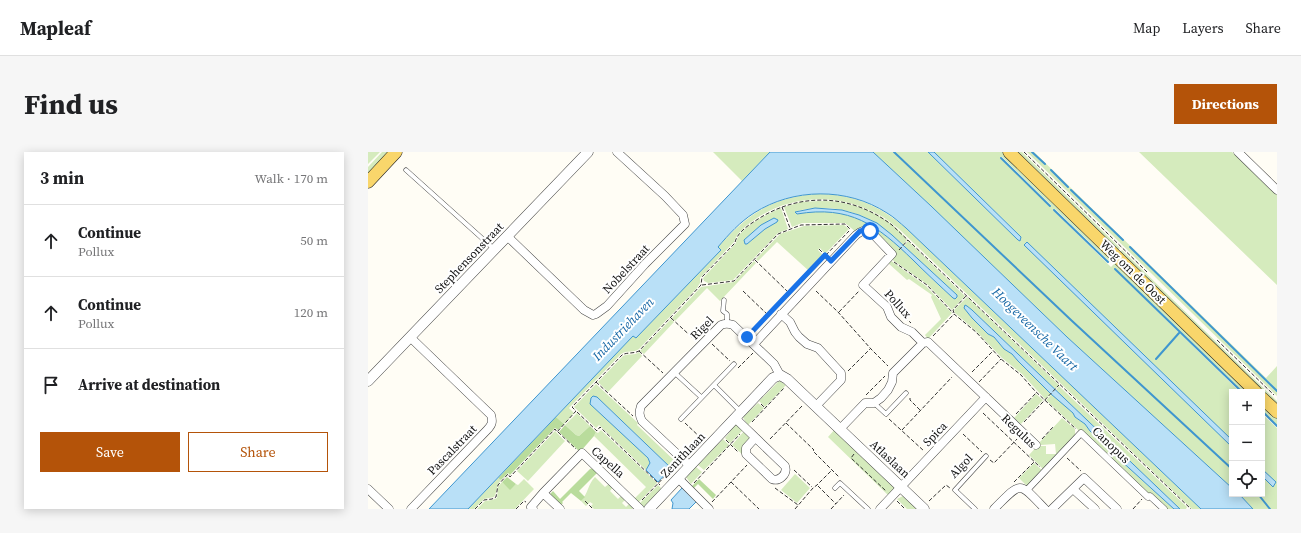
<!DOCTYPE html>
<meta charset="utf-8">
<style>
body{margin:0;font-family:"Source Serif 4",serif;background:#f6f6f6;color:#202124}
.controls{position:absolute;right:12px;bottom:12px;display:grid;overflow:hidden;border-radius:0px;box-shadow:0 2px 10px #0003}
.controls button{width:36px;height:36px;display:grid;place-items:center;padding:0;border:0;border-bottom:1px solid #e0e0e0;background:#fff;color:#202124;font:20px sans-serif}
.stop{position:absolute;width:12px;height:12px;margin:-9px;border:3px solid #1a73e8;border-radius:50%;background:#fff}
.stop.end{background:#1a73e8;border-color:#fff;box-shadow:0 1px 4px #0008}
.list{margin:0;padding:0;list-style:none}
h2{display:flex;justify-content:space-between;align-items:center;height:52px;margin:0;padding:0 16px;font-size:17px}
h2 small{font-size:13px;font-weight:400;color:#757577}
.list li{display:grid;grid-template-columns:26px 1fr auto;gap:12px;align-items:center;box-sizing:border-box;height:72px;padding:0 16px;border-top:1px solid #e0e0e0}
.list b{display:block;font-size:15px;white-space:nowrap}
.list p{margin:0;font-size:13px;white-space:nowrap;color:#757577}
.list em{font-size:13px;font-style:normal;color:#757577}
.actions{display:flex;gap:8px;padding:12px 16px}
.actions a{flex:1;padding:9px 0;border:1px solid #b45309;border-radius:0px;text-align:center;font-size:14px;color:#b45309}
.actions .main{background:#b45309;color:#fff}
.icon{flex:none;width:22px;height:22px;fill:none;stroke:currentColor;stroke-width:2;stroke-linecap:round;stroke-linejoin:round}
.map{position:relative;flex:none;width:909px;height:357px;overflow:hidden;border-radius:0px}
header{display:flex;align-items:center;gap:24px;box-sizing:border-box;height:56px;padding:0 20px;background:#fff;border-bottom:1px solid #e0e0e0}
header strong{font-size:19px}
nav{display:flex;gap:22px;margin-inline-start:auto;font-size:14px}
.intro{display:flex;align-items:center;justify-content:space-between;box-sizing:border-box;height:96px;padding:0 24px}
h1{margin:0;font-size:28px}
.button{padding:10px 18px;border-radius:0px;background:#b45309;color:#fff;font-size:14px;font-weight:700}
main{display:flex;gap:24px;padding:0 24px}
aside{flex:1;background:#fff;border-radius:0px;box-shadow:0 2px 10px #0003}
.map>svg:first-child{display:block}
</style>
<header>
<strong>Mapleaf</strong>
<nav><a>Map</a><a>Layers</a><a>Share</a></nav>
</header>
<div class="intro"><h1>Find us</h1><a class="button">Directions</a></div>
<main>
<aside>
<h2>3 min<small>Walk · 170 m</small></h2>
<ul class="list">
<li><svg class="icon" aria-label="ahead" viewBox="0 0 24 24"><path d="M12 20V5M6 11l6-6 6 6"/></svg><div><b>Continue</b><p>Pollux</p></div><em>50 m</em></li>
<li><svg class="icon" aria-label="ahead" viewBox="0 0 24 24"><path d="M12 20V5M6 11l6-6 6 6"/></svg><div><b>Continue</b><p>Pollux</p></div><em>120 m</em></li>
<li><svg class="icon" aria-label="arrive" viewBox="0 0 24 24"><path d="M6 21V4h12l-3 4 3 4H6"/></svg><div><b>Arrive at destination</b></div></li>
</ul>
<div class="actions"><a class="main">Save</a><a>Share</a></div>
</aside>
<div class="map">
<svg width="909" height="357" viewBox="0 0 909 357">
<rect width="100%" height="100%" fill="#fffdf5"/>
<path fill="#d5ebbd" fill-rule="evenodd" d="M0 0H12L0 12Z
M14 0H23L0 24V15Z
M345 0H402L374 29Z
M505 0H560L650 88 652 89 653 85 566 0H636L745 109 743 111 687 57 685 58 743 115 747 111 883 240H875L747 116 746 117 872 240H864V336L699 185 563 54ZM634 5 683 53V54H682L632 6Z
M647 0H654L752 96 749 99Z
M659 0H666L898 226 909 214V244Z
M771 0H864L909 43V133Z
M447 42C483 41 511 53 538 76L833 357H824L531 77C524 72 518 66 511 63 473 41 425 42 389 66 380 72 368 81 366 90L332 126V131L329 136 271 197C265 201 259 198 253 202L201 256 206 261 196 272 188 265 265 183 268 186 353 98 350 95C380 62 402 46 447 42Z
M450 49C459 49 467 49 475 51 499 55 525 69 539 88L535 93C510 69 487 56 452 56 444 56 435 57 427 60L429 62C482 53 509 73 545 108 558 121 571 134 585 146L587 147 589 145V143L536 94 540 89 597 144 584 158 559 132 523 107 502 77 488 80 477 71H434L424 75 416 55 433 50Z
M413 56 420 77 410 81 365 128 340 131 336 129 335 126 368 91C370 76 399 62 413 56ZM406 66 409 70 397 77 379 92H377L376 91 393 73Z
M476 73 481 77 457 102 452 96 450 98 456 104 441 119 409 90 390 109 388 107 412 82 436 74Z
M754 98 909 249V255L752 102V100Z
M522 108 558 134 584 161 560 187 557 183 573 167 563 145 564 143 541 127 539 128 520 111Z
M386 109 388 111 352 149 339 136 307 169 304 166 333 135 366 130Z
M599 145 691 233 687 237 604 158 596 156 604 166 620 182 626 185 636 197 644 202 650 209 683 242 677 247 654 222 634 206 608 179 587 161 586 158Z
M303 167 306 170 276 202 272 199Z
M271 200 274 204 240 240 230 230 255 204C260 201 266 204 271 200Z
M412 229 418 233 397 255 391 249 410 230Z
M228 232 270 271 269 273 309 311 303 316 229 245 281 308 282 311 278 318 231 273 228 276 206 255Z
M691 234 819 355 818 357H812L688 238Z
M668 242 675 248 653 272 646 266Z
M684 242 705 261 707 265 717 272 722 279 739 296 806 357H798L780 343 678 248Z
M390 251 396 256 380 273 377 269 375 265Z
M894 251 909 266V273L894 259Z
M209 261 222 274 211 284 208 283 197 273Z
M894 262 909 276V357H885L871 342H894Z
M694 266 707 277V286L676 318 661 303 671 292 673 294H678V302H688L687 292 673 293 671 291Z
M368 272 376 277 362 291 357 286 362 280V275Z
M468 276 527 332 526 337 520 343 460 285Z
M233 278 289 331 270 351 266 347 278 335 226 284 228 280 230 281Z
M377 278 383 285 375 303 364 293Z
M187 279 197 289 160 329 149 319Z
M355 287 361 293 336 318 330 313Z
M666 311 675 319 660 335 651 326Z
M328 315 334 320 323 332 318 325Z
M427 322 442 336 429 351 413 338Z
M227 325 237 335 242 331 245 335 242 339 250 347 254 343 258 347 254 351 258 355 262 351 266 355 264 357H226L223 354 225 352 222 350 218 354 213 349C220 342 220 332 227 325Z
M130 326 133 328C127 335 130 339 126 345L116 347 106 357H100Z
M156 327 166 337 147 357H109L117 349 124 348 129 346 130 335 134 330 142 337 148 332 150 333Z
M290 333 295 338 278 355H275L271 352Z
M535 344 549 357H539L529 347Z"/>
<path fill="#b9dc9c" d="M188 265 196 272 190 278 187 276 142 323 140 321 133 328 130 326Z
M197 273 208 283 211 284 222 274 228 280 226 284 212 300 191 280Z
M225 316 230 320 211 339 217 345 213 349 203 341 194 350 195 351 192 354 182 342 185 339 192 347 222 317Z
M139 325 148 332 142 338 134 330Z
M331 327 348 343 345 347 330 332 326 336 324 334Z"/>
<path fill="#b9e0f7" stroke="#3f96cf" d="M402 0H505L563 54 699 185 864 336V342H871L885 357H833L538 76C532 71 526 65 519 61 479 35 425 36 386 61 372 70 361 82 350 95L353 98 268 186 265 184 100 357H61Z
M560 0H566L653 85 652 89 650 88Z
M447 56 474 58 491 63 509 71 524 83 589 143V145L587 147 585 146C572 134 558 121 545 108 509 73 482 53 429 62L427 60Z
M406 66 410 68 409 70 397 77 379 92H377L376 88 393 73Z
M659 90 864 288V295L656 93Z
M597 153 599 154 604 158 812 357H806L739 296 722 279 717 272 707 265 705 261 683 242 650 209 644 202 636 197 626 185 620 182 604 166 596 156Z
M225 244 229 245 303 316 290 330 278 318 282 311 280 306 222 252 223 246Z
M894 317 908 330 905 335 894 324Z
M314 336 329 349 321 357H304L305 351 303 348Z"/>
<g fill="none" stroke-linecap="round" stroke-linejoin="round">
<path stroke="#3f96cf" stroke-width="2" d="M526 0 703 168 864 317
M664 0 677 12
M633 6 682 54
M683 18 700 35
M703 38 755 88
M686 58 740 110
M762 95 909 239
M747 117 874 240
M788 207 811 181
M894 259 909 274
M890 342 902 357"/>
<g stroke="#444" stroke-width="5">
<path id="service" d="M38 18 126 97
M356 148 355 159 359 162V171
M307 221 333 245
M346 233 373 260
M506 251 518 262 538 241
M313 267 366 212
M467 336 472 331 500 357
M607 357 587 338 618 304"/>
</g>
<g stroke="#444" stroke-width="7">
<path id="pedestrian" d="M659 338 713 281 780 345 782 344 796 357"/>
</g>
<g stroke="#444" stroke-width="9">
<path id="minor" d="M870 0 909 38
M139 84 216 158 225 163 228 162 239 154 277 112 317 72 315 63 297 44 249 0
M413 162 422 170 427 180 431 185 439 192 450 196 473 221V228L448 254
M42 185 123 263C125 270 124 273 119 278L43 357
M386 192 488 83C493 79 496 78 502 79L524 102 495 133 519 155 523 165 533 175 544 180 555 191
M367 266 417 314C420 322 411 330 404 327L378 302V296L387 286
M472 277 497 251H506L513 246 520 238 524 230 525 221 555 191 560 190 668 293
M322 314 274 269C271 263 271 260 273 254L353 173C357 171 360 171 365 173L406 212 412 223
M310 326 341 357
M0 337 21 357
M705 337 727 357
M175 341 214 301 272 357
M165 357 163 355 175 341 192 357
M512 357 618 245
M626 357C654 329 650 329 677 357
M684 357 716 326 749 357"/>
</g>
<g stroke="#444" stroke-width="11">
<path id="tertiary" d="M0 229 220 0
M281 357 405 226 412 223 419 227 556 357"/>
</g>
<g stroke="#222" stroke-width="13">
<path id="primary" d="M641 0 888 240
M0 30 28 0
M894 246 909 260"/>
</g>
<path stroke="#333" stroke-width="1" stroke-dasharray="4 2" stroke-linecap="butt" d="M656 0 779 120
M414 55 422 76
M451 97 457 103
M531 98 540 88
M387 108 420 140
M526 110 559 133 585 161
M334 133 366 129 410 82 433 73 477 72 482 77
M375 139 400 163
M448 139 470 160 503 197 520 214
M528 157 543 171
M471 160 491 139
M586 161 585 158 598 144
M303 166 327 188
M383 181 481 79
M565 184 586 162 608 180 633 207 653 223 667 239 708 277
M849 188 906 243
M344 192 362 209
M271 199 295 221
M370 216 385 201
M480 219 502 197
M604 220 624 200
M228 230 265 264
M611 230 633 207
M498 243 517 224
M542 246V248L552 258
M393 252 397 256
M209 260 229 279 232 275 292 333
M615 261 672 315
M648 262 668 241
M521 267 556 299
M384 270 416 236
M656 270 691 233
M317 271 334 287
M418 271 446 298 445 299 471 325
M534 278 584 225
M190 280 208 297
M595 282 614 300
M402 287 434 254
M674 287 685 275
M358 288 370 300
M486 302 483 306 518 339
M699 306 713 319
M622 308 626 311 649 287
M426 318 444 335
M363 330 391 357
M646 330 666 310
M326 331 372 282
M450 334 468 352
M407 336 430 353
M274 348 308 313
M217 349 225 357
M529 349 537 357
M561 349 578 333 582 336
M344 350 379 313
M107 357 116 348 124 347 128 345 130 333 140 322 142 325 187 277 189 280 208 259 204 255 254 203C259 200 265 202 271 199L333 133 334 125 367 91C368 82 379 74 387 69 430 40 482 41 524 73L823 357
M148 357 156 349 158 350
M427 357 445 336 449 333 464 318
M463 357 476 343
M765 357 774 347"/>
<use href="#service" stroke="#fff" stroke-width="4"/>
<use href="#pedestrian" stroke="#fff" stroke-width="6"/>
<use href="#minor" stroke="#fff" stroke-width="8"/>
<use href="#tertiary" stroke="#fff" stroke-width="10"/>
<use href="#primary" stroke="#f9d66b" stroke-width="12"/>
</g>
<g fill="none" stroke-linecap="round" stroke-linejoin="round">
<path stroke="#1a73e8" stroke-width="5" d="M379 185 457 103 463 109 492 79 497 78 502 79"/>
</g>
<g text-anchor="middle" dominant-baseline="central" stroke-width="4" stroke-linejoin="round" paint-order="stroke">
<g font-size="12" fill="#111" stroke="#fff">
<text transform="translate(101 106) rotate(-46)">Stephensonstraat</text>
<text transform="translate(258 117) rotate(-47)">Nobelstraat</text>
<text transform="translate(765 120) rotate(44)">Weg om de Oost</text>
<text transform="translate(530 152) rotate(48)">Pollux</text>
<text transform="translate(334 176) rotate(-45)">Rigel</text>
<text transform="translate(651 279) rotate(44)">Regulus</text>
<text transform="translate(567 282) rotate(-46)">Spica</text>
<text transform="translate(743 293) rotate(44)">Canopus</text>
<text transform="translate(84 298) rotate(-46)">Pascalstraat</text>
<text transform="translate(315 303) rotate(-46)">Zenithlaan</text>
<text transform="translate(522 307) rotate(43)">Atlaslaan</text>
<text transform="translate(240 310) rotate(42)">Capella</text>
<text transform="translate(593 314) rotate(-47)">Algol</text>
</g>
<g font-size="13" font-style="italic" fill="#1768a6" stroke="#fff">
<text transform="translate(255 177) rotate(-46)">Industriehaven</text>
<text transform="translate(667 177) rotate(44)">Hoogeveensche Vaart</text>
</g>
</g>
</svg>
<div class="controls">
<button>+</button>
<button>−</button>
<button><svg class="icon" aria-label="locate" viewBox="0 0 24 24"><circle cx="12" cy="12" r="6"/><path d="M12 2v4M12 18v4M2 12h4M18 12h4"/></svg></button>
</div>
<div class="stop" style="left:502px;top:79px"></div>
<div class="stop end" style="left:379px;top:185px"></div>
</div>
</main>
